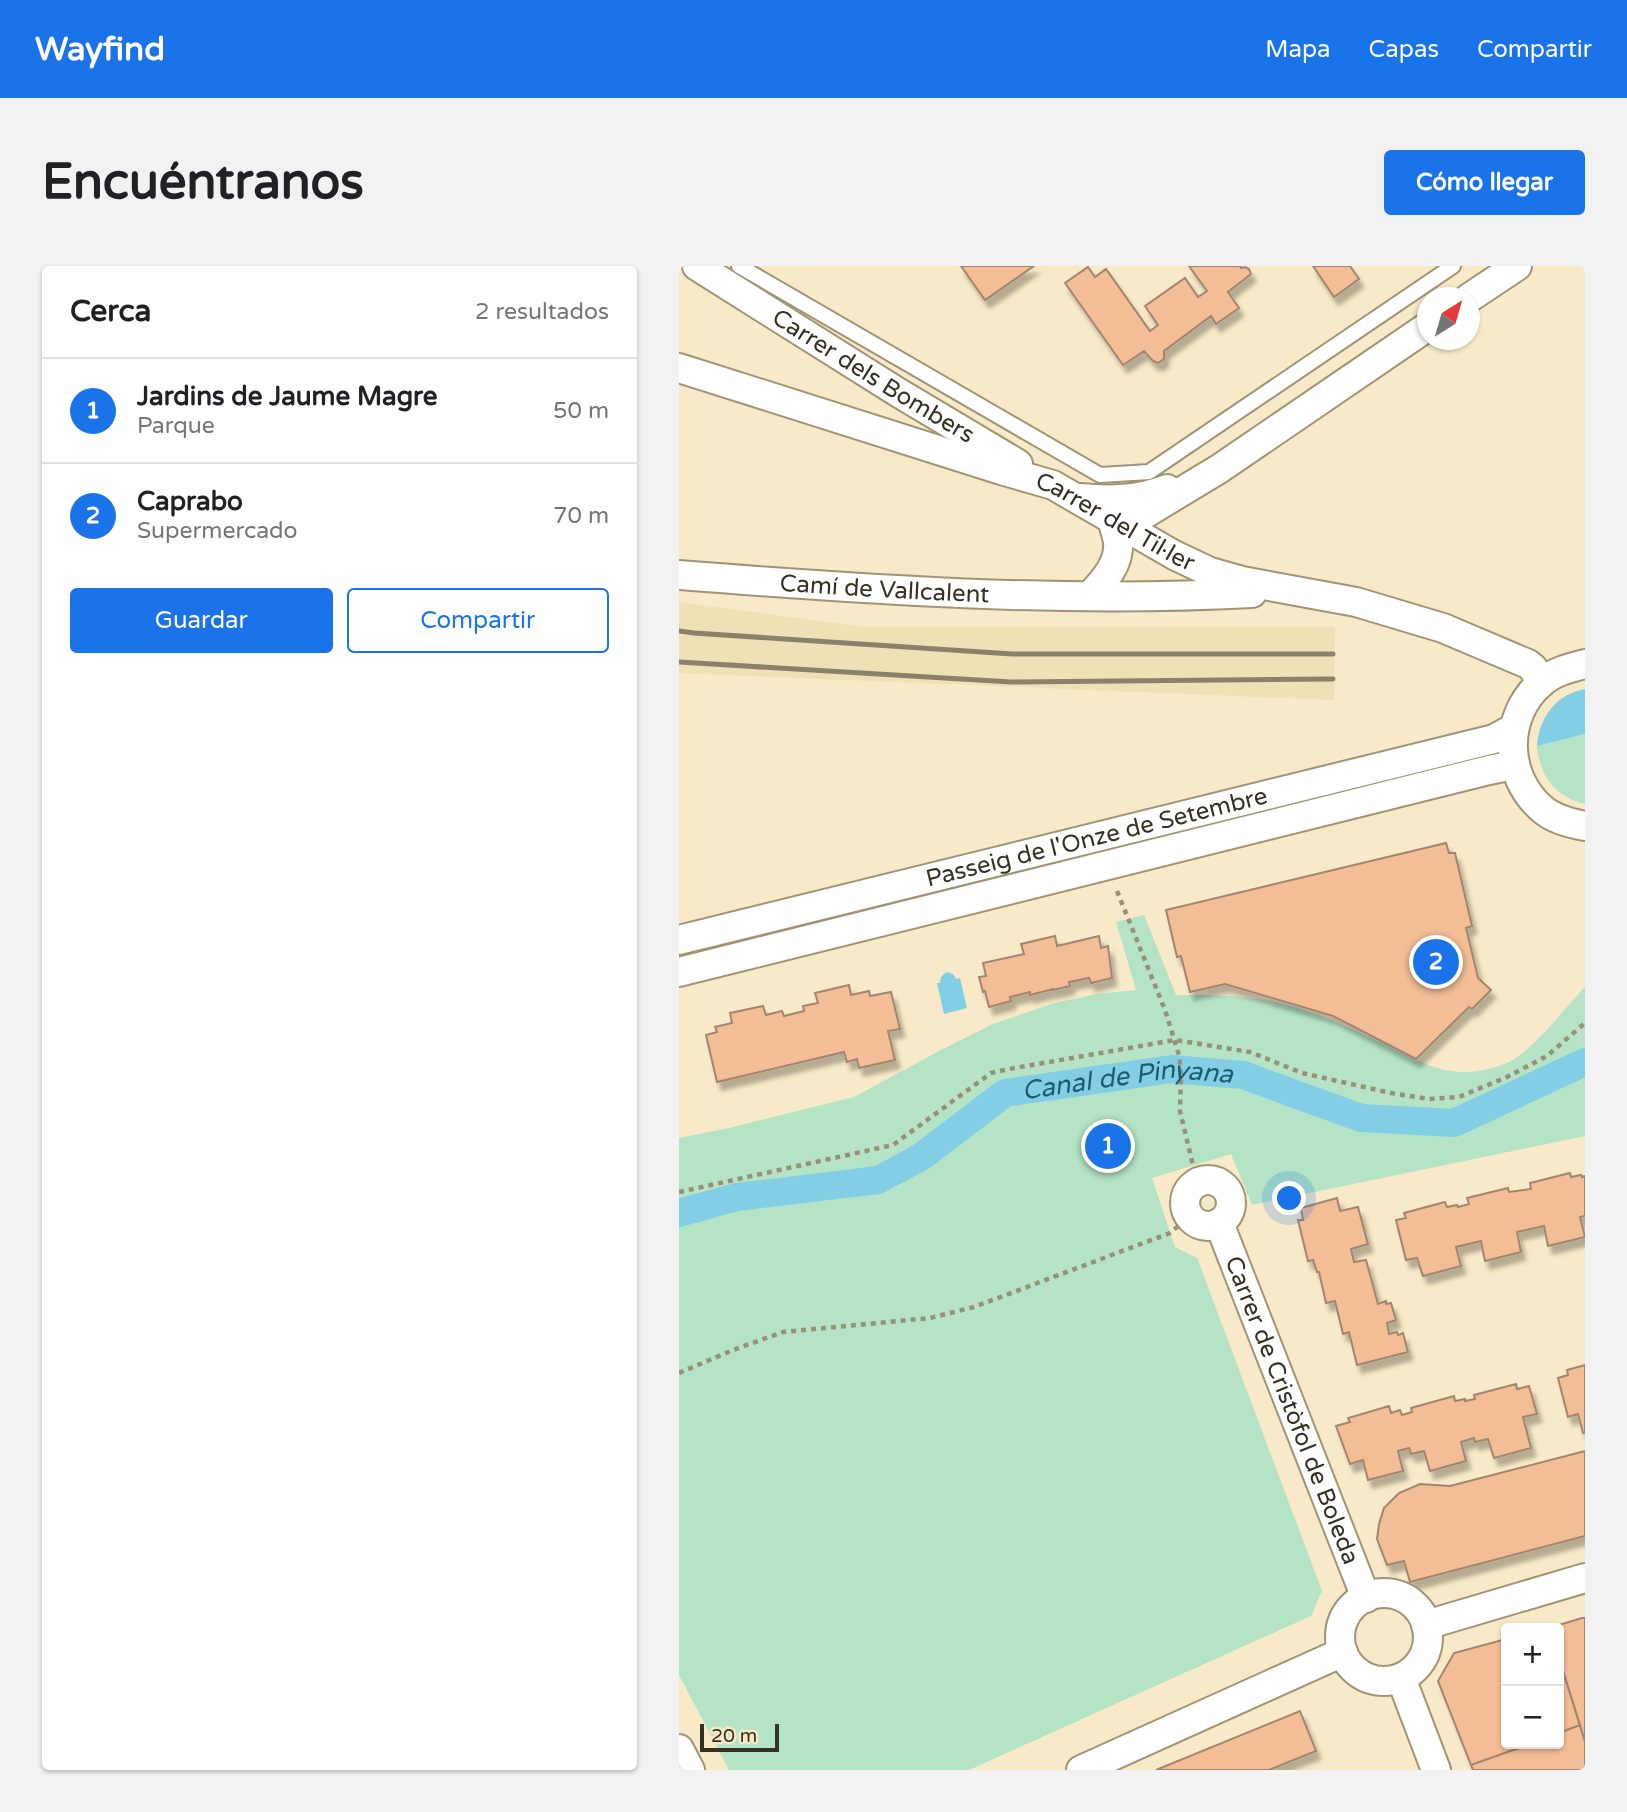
<!DOCTYPE html>
<html lang="es">
<meta charset="utf-8">
<style>
body{margin:0;font-family:"Varela Round",sans-serif;background:#f2f2f2;color:#202124}
.controls{position:absolute;right:21px;bottom:21px;display:grid;overflow:hidden;border-radius:7px;box-shadow:0 2px 5px #0004}
.controls button{width:63px;height:63px;display:grid;place-items:center;padding:0;border:0;border-bottom:2px solid #e0e0e0;background:#fff;color:#202124;font:35px sans-serif}
.compass{position:absolute;left:738px;top:21px;width:63px;height:63px;border-radius:50%;background:#fff;box-shadow:0 2px 5px #0004;rotate:37deg}
.scale{position:absolute;left:21px;bottom:18px;width:79px;box-sizing:border-box;padding-left:7px;border:4px solid #363023;border-top:0;font-size:19px;line-height:24px;white-space:nowrap;color:#363023;-webkit-text-stroke:5px #f8eac8;paint-order:stroke}
.you{position:absolute;left:611px;top:933px;width:24px;height:24px;margin:-18px;border:5px solid #fff;border-radius:50%;background:#1a73e8;box-shadow:0 0 0 10px #1a73e833}
.badge{display:grid;place-items:center;width:46px;height:46px;border-radius:50%;background:#1a73e8;color:#fff;font-size:23px;font-weight:700}
.pin{position:absolute;translate:-50% -50%;border:4px solid #fff;box-shadow:0 2px 7px #0006}
.list{margin:0;padding:0;list-style:none}
h2{display:flex;justify-content:space-between;align-items:center;height:91px;margin:0;padding:0 28px;font-size:30px}
h2 small{font-size:23px;font-weight:400;color:#757577}
.list li{display:grid;grid-template-columns:46px 1fr auto;gap:21px;align-items:center;box-sizing:border-box;height:105px;padding:0 28px;border-top:2px solid #e0e0e0}
.list b{display:block;font-size:26px;white-space:nowrap}
.list p{margin:0;font-size:23px;white-space:nowrap;color:#757577}
.list em{font-size:23px;font-style:normal;color:#757577}
.actions{display:flex;gap:14px;padding:21px 28px}
.actions a{flex:1;padding:16px 0;border:2px solid #1a73e8;border-radius:7px;text-align:center;font-size:24px;color:#1a73e8}
.actions .main{background:#1a73e8;color:#fff}
.map{position:relative;flex:none;width:906px;height:1504px;overflow:hidden;border-radius:7px}
header{display:flex;align-items:center;gap:42px;box-sizing:border-box;height:98px;padding:0 35px;background:#1a73e8;color:#fff}
header strong{font-size:33px}
nav{display:flex;gap:38px;margin-inline-start:auto;font-size:24px}
.intro{display:flex;align-items:center;justify-content:space-between;box-sizing:border-box;height:168px;padding:0 42px}
h1{margin:0;font-size:49px}
.button{padding:18px 32px;border-radius:7px;background:#1a73e8;color:#fff;font-size:24px;font-weight:700}
main{display:flex;gap:42px;padding:0 42px}
aside{flex:1;background:#fff;border-radius:7px;box-shadow:0 2px 5px #0004}
.map>svg:first-child{display:block}
</style>
<header>
<strong>Wayfind</strong>
<nav><a>Mapa</a><a>Capas</a><a>Compartir</a></nav>
</header>
<div class="intro"><h1>Encuéntranos</h1><a class="button">Cómo llegar</a></div>
<main>
<aside>
<h2>Cerca<small>2 resultados</small></h2>
<ul class="list">
<li><span class="badge">1</span><div><b>Jardins de Jaume Magre</b><p>Parque</p></div><em>50 m</em></li>
<li><span class="badge">2</span><div><b>Caprabo</b><p>Supermercado</p></div><em>70 m</em></li>
</ul>
<div class="actions"><a class="main">Guardar</a><a>Compartir</a></div>
</aside>
<div class="map">
<svg width="906" height="1504" viewBox="0 0 906 1504">
<defs>
<filter id="shadow"><feDropShadow dx="4.5" dy="8" stdDeviation="2" flood-color="#0004"/></filter>
</defs>
<rect width="100%" height="100%" fill="#f8eac8"/>
<path fill="#f0e0b6" d="M0 336 186 361H656L655 434 0 407Z"/>
<path fill="#b4e3c5" d="M906 468V538C877 532 860 508 858 480Z
M465 649 497 729C535 729 571 729 609 739 644 749 675 764 708 779 729 789 749 802 772 805 792 808 812 804 830 796 854 784 887 741 906 721V870L573 939 552 888 473 912 496 981 518 992 643 1325 632 1350 290 1504H50L0 1409V872L50 862 175 831 262 784 314 758 372 738 417 728 457 724 437 656Z"/>
<path fill="#82cfe5" d="M906 423V468L858 480C860 452 877 428 906 423Z
M268 706 274 708 277 713 281 712 288 742 265 748 258 717H261C261 711 263 709 268 706Z"/>
<g fill="none" stroke-linecap="round" stroke-linejoin="round">
<path stroke="#82cfe5" stroke-width="28" id="s1" d="M0 947 58 931 199 914 242 891 326 827 493 803 564 809 682 852 775 857 906 796"/>
</g>
<path fill="#f3bd95" stroke="#a2856f" stroke-width="2" filter="url(#shadow)" d="M282 0H355L306 34Z
M510 0H561L562 2 566 1 570 3 572 8 549 26 560 42 537 58 532 50 485 85V93L479 97 474 95 465 85 444 99 386 17 409 1 416 11 427 3 471 65 479 59 466 40 506 12 519 31 528 25Z
M634 0H671L680 13 655 31Z
M767 577 770 587H776L793 660 787 662 799 712 812 724 793 743 790 741 737 793 654 750 546 718 511 726 502 690 498 691 487 644Z
M376 670 378 680 420 670 422 682 429 680 433 712 412 717 410 712 390 716 391 720 374 724V723L351 729V726L331 731 332 735 310 741 306 725 304 726 300 711 307 710 304 697 345 688 342 678Z
M170 719 172 729 190 725 191 730 212 726 221 763 209 765 216 794 180 802 178 793 168 796 165 786 38 816 27 769 38 766 36 761 53 757 51 747 84 740 87 749 103 745 105 750 125 745 124 740 139 737 136 727Z
M891 907 892 911 902 909 903 911 906 910V950L901 951 906 971 869 980 865 960 838 966 842 986 806 995 802 975 777 981 782 1000 744 1010 738 992 727 994 717 954 727 952 725 947 766 936 768 941 778 939 779 941 790 938 788 932 829 922 830 926 852 923 851 917Z
M658 932 661 945 679 941 689 978 672 983 675 996 687 994 699 1038 707 1035V1038L712 1037 717 1054 708 1057 710 1068 718 1066 719 1069 724 1067 729 1086 678 1099 670 1066 664 1068 656 1035 647 1037 640 1006H638L634 994 629 995 619 954H624L622 942Z
M906 1099V1167H904L899 1148 889 1151 879 1112 889 1109 888 1104Z
M837 1118 838 1123 850 1120 858 1148 844 1151 852 1182 815 1192 809 1173 796 1176 795 1172 782 1176 787 1195 751 1205 745 1185 732 1188 730 1182 719 1185 724 1205 689 1214 684 1194 671 1198 657 1160 671 1156 669 1152 710 1140 712 1147 721 1144 723 1149 733 1146 732 1142 775 1130 776 1135 786 1133V1135L796 1133 795 1129Z
M906 1185V1270L731 1316 725 1295 708 1299 698 1273 700 1258 705 1242 720 1227 741 1218 771 1220Z
M903 1352H906V1476L880 1392V1362H870Z
M827 1373V1478H851L792 1499 759 1415 775 1387Z
M880 1392 901 1459 880 1467Z
M621 1445 637 1485 590 1504H477Z
M901 1459 906 1476V1504H794L792 1499 851 1478H880V1467Z"/>
<g fill="none" stroke-linecap="round" stroke-linejoin="round">
<g stroke="#a09474" stroke-width="18">
<path id="service" d="M60 0 421 209 470 206 774 0"/>
</g>
<g stroke="#a09474" stroke-width="32">
<g id="minor">
<path id="s2" d="M18 0 220 127 339 198"/>
<path d="M790 32 838 0"/>
<path id="s3" d="M0 102 322 204 374 219 495 289 531 306 563 315 677 336 764 362 849 398 854 402 862 417"/>
<path d="M401 232C432 235 459 234 488 223"/>
<path d="M448 262 459 252 540 203 748 61"/>
<path id="s4" d="M0 309C190 324 382 337 573 327"/>
<path d="M411 330C425 315 441 298 439 276 438 269 435 261 433 253"/>
<path d="M906 398C890 402 874 406 862 417 824 450 825 509 862 542 874 553 890 557 906 560"/>
<path id="s5" d="M0 674 815 473 834 463"/>
<path d="M0 706 810 504 835 499"/>
<circle cx="529" cy="937" r="23"/>
<path id="s6" d="M540 957 687 1332"/>
<circle cx="705" cy="1371" r="44"/>
<path d="M747 1359 906 1312"/>
<path d="M722 1412 757 1504"/>
<path d="M0 1483 11 1504"/>
<path d="M402 1504 664 1386"/>
</g>
</g>
<path stroke="#998f77" stroke-width="4.5" stroke-dasharray="5 5" stroke-linecap="butt" d="M438 625 486 744 500 789 502 810 501 845 518 916
M0 926 214 879 312 807 330 803 496 774 571 786 623 807 712 827 750 833 780 831 828 811 868 790 906 757
M0 1107 54 1084 104 1066 251 1052 295 1041 491 967 510 951"/>
<use href="#service" stroke="#fff" stroke-width="14"/>
<use href="#minor" stroke="#fff" stroke-width="28"/>
<path stroke="#8b816b" stroke-width="5" d="M0 365 15 367 333 388H654
M0 396 332 416 654 413"/>
</g>
<g text-anchor="middle" dominant-baseline="central" stroke-width="7" stroke-linejoin="round" paint-order="stroke">
<g font-size="24" fill="#363023" stroke="#f8eac8">
<text stroke="none"><textPath href="#s2" startOffset="208">Carrer dels Bombers</textPath></text>
<text stroke="none"><textPath href="#s3" startOffset="464">Carrer del Til·ler</textPath></text>
<text stroke="none"><textPath href="#s4" startOffset="206">Camí de Vallcalent</textPath></text>
<text stroke="none"><textPath href="#s5" startOffset="430">Passeig de l'Onze de Setembre</textPath></text>
<text stroke="none"><textPath href="#s6" startOffset="201">Carrer de Cristòfol de Boleda</textPath></text>
</g>
<g font-size="26" font-style="italic" fill="#1d5c6c" stroke="#f8eac8">
<text stroke="none"><textPath href="#s1" startOffset="480">Canal de Pinyana</textPath></text>
</g>
</g>
</svg>
<div class="controls">
<button>+</button>
<button>−</button>
</div>
<svg class="compass" viewBox="-18 -18 36 36"><path d="M0-13l5 13h-10z" fill="#e53935"/><path d="M0 13l5-13h-10z" fill="#757577"/></svg>
<div class="scale">20 m</div>
<div class="you"></div>
<div class="pin badge" style="left:429px;top:880px">1</div>
<div class="pin badge" style="left:757px;top:696px">2</div>
</div>
</main>
